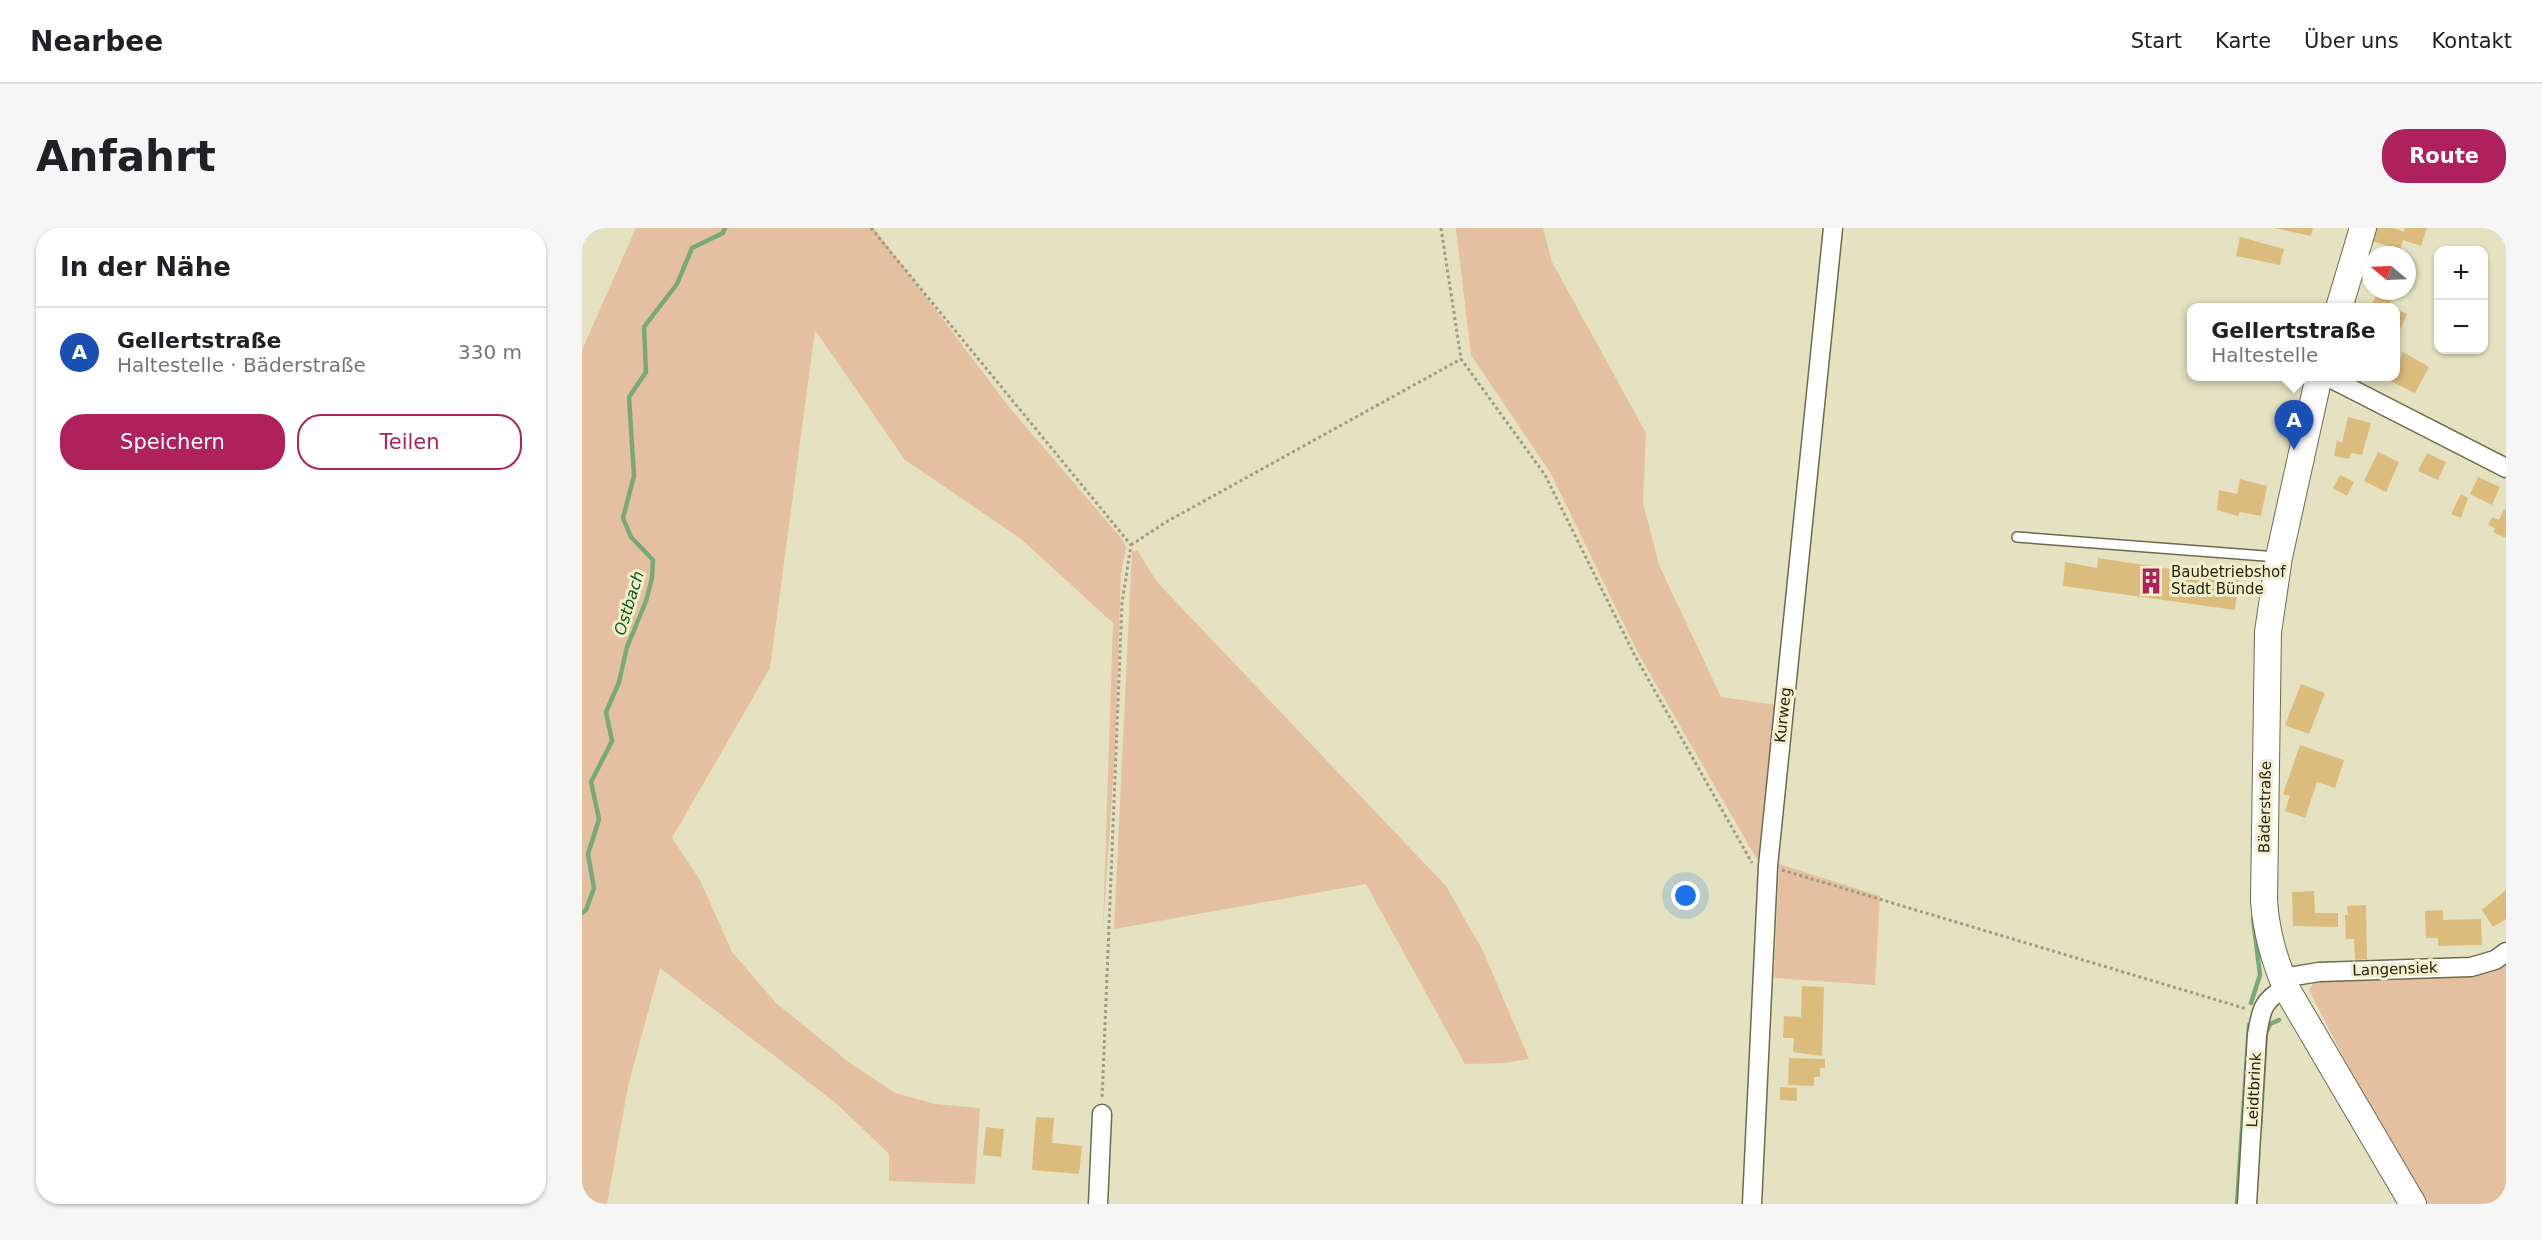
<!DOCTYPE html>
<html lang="de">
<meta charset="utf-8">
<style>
body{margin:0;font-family:"DejaVu Sans",sans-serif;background:#f6f6f6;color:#202124}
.controls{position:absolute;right:18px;top:18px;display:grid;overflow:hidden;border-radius:12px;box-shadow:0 2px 4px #0004}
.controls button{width:54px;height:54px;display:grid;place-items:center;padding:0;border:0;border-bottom:2px solid #e0e0e0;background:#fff;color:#202124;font:30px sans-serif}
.compass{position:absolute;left:1780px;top:18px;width:54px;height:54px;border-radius:50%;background:#fff;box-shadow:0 2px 4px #0004;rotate:289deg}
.you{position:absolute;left:1104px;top:668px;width:21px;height:21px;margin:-15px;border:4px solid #fff;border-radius:50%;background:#1a73e8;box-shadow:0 0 0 9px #1a73e833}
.badge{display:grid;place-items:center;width:39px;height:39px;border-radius:50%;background:#ae215d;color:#fff;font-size:20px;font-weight:700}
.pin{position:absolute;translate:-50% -50px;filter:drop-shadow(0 2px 3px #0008)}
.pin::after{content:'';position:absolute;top:32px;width:21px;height:18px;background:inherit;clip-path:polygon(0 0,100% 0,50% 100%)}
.popup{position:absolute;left:1605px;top:75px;width:213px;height:78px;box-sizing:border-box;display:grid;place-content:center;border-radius:12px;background:#fff;filter:drop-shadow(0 2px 4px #0005);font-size:20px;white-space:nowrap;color:#757577}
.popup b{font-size:22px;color:#202124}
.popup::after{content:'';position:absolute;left:50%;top:100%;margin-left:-12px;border:12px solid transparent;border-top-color:#fff}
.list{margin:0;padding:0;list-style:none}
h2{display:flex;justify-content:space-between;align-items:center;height:78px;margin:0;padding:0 24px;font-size:26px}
h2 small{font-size:20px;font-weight:400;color:#757577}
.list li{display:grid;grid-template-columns:39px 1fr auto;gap:18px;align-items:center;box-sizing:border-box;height:90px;padding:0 24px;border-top:2px solid #e0e0e0}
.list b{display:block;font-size:22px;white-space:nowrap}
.list p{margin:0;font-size:20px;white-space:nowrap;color:#757577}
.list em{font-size:20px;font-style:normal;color:#757577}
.actions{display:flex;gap:12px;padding:18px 24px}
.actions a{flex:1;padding:14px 0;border:2px solid #ae215d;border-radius:24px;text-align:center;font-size:21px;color:#ae215d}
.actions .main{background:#ae215d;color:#fff}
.map{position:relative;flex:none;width:1924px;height:976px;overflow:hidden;border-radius:24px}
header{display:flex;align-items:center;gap:36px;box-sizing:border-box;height:84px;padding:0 30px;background:#fff;border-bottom:2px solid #e0e0e0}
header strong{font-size:28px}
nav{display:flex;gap:33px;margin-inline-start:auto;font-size:21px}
.intro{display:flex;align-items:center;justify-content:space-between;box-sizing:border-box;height:144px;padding:0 36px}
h1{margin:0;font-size:42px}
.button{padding:15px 27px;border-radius:24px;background:#ae215d;color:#fff;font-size:21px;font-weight:700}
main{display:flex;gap:36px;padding:0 36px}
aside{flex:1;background:#fff;border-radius:24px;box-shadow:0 2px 4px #0004}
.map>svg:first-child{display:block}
</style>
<header>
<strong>Nearbee</strong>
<nav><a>Start</a><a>Karte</a><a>Über uns</a><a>Kontakt</a></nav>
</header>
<div class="intro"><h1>Anfahrt</h1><a class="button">Route</a></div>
<main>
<aside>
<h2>In der Nähe<small></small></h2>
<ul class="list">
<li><span class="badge" style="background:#1a4fb4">A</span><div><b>Gellertstraße</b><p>Haltestelle · Bäderstraße</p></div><em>330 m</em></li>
</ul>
<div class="actions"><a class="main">Speichern</a><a>Teilen</a></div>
</aside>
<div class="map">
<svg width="1924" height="976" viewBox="0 0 1924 976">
<rect width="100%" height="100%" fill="#e4e2c0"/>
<path fill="#e4c0a1" d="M54 0H292L427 179 540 311 544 319 539 346 533 522 521 701 531 395 438 310 323 232 233 102 188 440 90 610 118 652 150 724 194 775 268 835 313 865 353 876 398 880 393 956 307 953V926L255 876 78 740 46 858 25 976H0V122Z
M874 0H961L970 34 1064 205 1061 275 1077 337 1139 469 1195 477 1180 640 1056 425 968 244 889 127Z
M555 322 575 354 864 658 901 723 947 831 922 835 883 836 784 656 532 701 550 324Z
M1197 636 1298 668 1293 757 1192 750Z
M1924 732V976H1842L1785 875 1727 762 1733 753Z"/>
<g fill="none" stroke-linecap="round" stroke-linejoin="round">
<path stroke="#78aa79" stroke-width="4.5" d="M0 685 4 682 12 660 6 626 17 591 9 554 30 513 24 484 37 454 45 419 64 373 70 350 71 332 49 309 41 290 52 248 47 169 64 144 62 99 95 56 110 20 141 5 143 0
M1669 775 1678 747 1671 690
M1678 901 1684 805 1688 796 1697 792
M1655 976 1667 797"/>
</g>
<path fill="#dcbc7d" d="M1692 0H1731L1729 8Z
M1794 0H1811L1822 4 1823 0H1845L1839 18 1821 12 1818 22 1790 13Z
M1658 9 1702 21 1698 37 1654 28Z
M1797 63 1814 64 1806 78 1810 80H1794L1789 77Z
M1814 81 1825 86 1814 111Z
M1821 124 1847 139 1833 165 1808 153 1810 148H1814V140Z
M1766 189 1789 195 1780 227 1769 225 1767 231 1752 228 1755 212 1760 215Z
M1796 224 1817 234 1804 264 1782 253Z
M1845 225 1864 234 1856 252 1836 243Z
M1758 247 1772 254 1765 268 1751 260Z
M1896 249 1918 259 1910 277 1888 266Z
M1658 251 1685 258 1679 288 1658 284 1656 288 1635 282 1637 262 1655 266Z
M1879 266 1886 270 1879 290 1869 286Z
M1922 281 1924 282V310L1911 304 1913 300 1906 297 1910 289 1917 292Z
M1516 330 1635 348 1637 344 1657 347 1653 382 1481 358 1483 334 1515 340Z
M1719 456 1743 465 1727 506 1703 497Z
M1718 517 1762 532 1753 560 1735 554 1723 590 1703 583 1708 568 1701 566Z
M1924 662V691L1911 699 1900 682Z
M1732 663 1733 685H1756V699L1711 698 1710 664Z
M1784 677 1785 731 1773 732 1772 711H1764L1763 687H1766L1765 678Z
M1861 682V692L1899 691 1900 717 1856 718V710H1844L1843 683Z
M1220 758 1242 759 1240 828 1211 824 1212 810H1201L1202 788 1219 789Z
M1207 830 1243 831V840H1238V849H1232V858L1206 857Z
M1198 859 1215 860V873L1198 872Z
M454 889 472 890 470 915 500 918 497 946 450 942Z
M404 899 422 901 419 929 401 927Z"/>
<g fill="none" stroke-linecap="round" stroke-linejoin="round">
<g stroke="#6e6b4d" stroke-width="12">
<path id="lane" d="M1435 309 1696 329"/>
</g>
<g stroke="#6e6b4d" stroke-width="21">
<path id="street" d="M1744 148 1924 240
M1700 750 1737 744 1889 739 1913 732 1924 724
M516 976 520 886
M1170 976 1186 638 1251 0
M1665 976 1675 807C1679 783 1680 772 1704 760"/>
</g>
<g stroke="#6e6b4d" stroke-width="28">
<path id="secondary" d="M1757 80 1781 0
M1737 148 1697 329 1686 404 1682 672C1684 704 1692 730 1704 760L1831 976"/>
</g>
<path stroke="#9e9c82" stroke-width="3" stroke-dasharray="3 3" stroke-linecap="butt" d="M289 0 549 317 540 375 520 872
M859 0 879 131 963 247 1052 426 1170 635
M549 317 584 294 879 131
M1200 642 1665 781"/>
<use href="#lane" stroke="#fff" stroke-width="9"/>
<use href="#street" stroke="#fff" stroke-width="18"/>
<use href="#secondary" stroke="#fff" stroke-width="26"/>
</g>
<defs>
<g id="building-bare" transform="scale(2.07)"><path d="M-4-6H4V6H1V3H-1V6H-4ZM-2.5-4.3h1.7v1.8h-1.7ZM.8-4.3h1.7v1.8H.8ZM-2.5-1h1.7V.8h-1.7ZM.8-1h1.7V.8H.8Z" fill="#ae215d" stroke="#f2efcd" stroke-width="2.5" paint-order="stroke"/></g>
</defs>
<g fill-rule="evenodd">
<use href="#building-bare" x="1569" y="353"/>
</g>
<g text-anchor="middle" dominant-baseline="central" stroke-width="6" stroke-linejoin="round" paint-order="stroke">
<g font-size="15" fill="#252417" stroke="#f2efcd" text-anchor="start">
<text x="1589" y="344">Baubetriebshof<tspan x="1589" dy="17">Stadt Bünde</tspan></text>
</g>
<g font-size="15" fill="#252417" stroke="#f2efcd">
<text transform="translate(1201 487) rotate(-84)">Kurweg</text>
<text transform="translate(1683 579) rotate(-89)">Bäderstraße</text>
<text transform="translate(1813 741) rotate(-2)">Langensiek</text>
<text transform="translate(1672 862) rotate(-87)">Leidtbrink</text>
</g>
<g font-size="16" font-style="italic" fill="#0e5919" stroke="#f2efcd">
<text transform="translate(47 375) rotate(-73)">Ostbach</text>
</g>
</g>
</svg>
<div class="controls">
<button>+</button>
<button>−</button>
</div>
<svg class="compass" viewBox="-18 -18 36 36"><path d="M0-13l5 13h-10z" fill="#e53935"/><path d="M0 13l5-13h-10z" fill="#757577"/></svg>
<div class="you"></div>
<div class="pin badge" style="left:1712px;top:222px;background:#1a4fb4">A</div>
<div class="popup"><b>Gellertstraße</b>Haltestelle</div>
</div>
</main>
